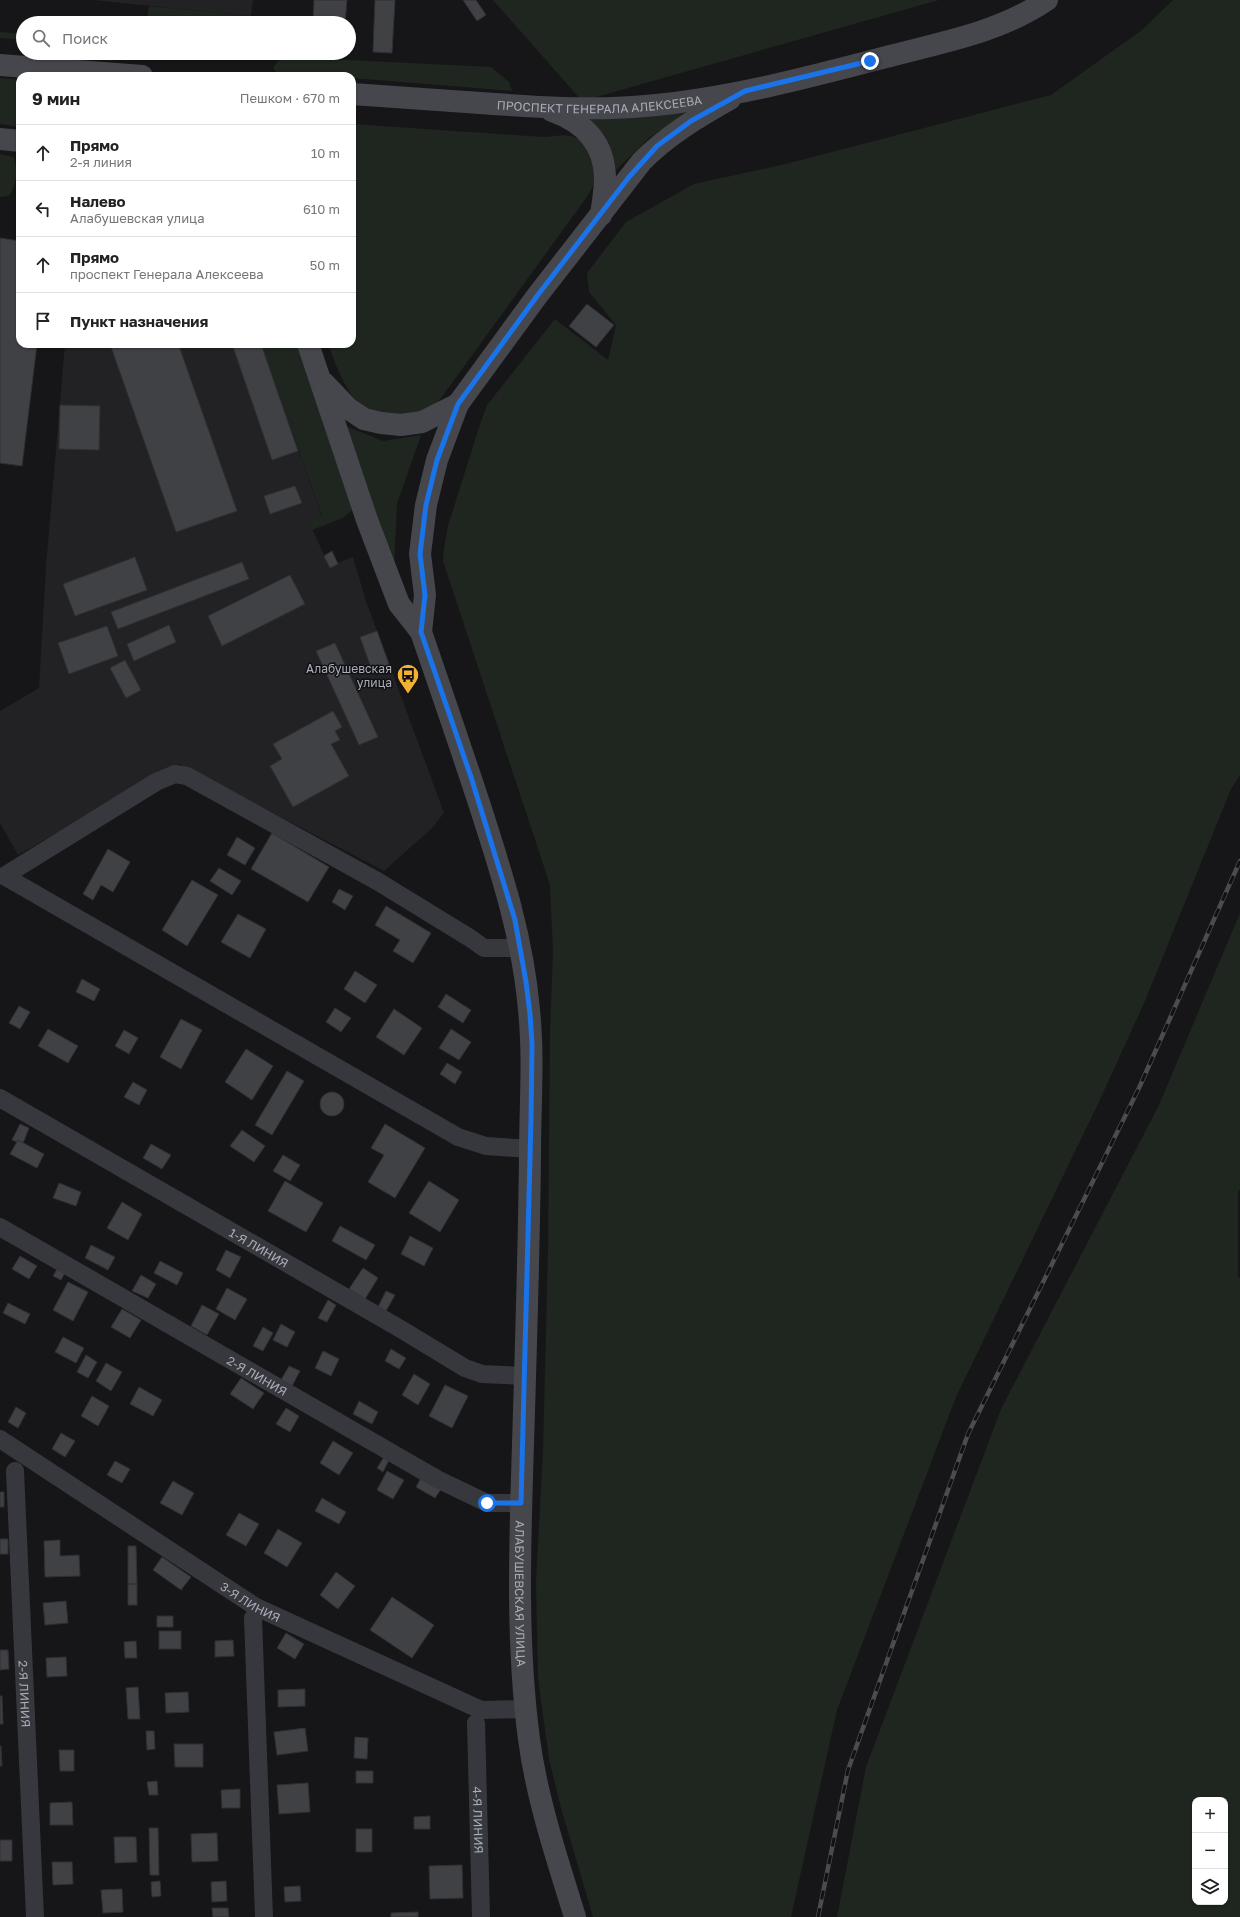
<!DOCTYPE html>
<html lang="ru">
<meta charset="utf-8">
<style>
body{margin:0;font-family:"Golos Text",sans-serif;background:#f6f6f6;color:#222}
.controls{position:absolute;right:12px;bottom:12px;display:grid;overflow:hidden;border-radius:8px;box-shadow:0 1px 3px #0004}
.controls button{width:36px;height:36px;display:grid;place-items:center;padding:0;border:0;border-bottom:1px solid #e0e0e0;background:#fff;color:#222;font:20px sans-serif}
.stop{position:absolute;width:12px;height:12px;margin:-9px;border:3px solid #1a73e8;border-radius:50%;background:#fff}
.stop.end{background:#1a73e8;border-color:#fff;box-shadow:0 1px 4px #0008}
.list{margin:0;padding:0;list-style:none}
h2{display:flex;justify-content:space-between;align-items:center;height:52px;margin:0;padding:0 16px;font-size:17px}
h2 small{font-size:13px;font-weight:400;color:#767676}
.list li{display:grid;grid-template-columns:26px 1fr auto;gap:12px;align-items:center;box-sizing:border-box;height:56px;padding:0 16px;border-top:1px solid #e0e0e0}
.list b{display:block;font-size:15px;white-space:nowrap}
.list p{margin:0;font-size:13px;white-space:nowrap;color:#767676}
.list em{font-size:13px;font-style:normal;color:#767676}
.icon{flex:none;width:22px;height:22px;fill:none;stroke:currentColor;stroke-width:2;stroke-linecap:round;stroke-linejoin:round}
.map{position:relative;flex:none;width:1240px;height:1917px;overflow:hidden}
.search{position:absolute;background:#fff;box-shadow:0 1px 3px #0004;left:16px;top:16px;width:340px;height:44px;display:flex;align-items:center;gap:10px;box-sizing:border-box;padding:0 14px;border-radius:22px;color:#767676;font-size:15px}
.panel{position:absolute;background:#fff;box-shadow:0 1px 3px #0004;left:16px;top:72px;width:340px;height:276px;border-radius:12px}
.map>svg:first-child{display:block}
</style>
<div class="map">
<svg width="1240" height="1917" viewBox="0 0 1240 1917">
<rect width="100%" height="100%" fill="#161618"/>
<path fill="#222225" d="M93 0H253L251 16Z
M65 344H261L322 517 309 522 324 555 332 551 338 563 353 557 366 601 444 813 431 829 384 871 179 764 18 855 0 823V711L39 688 46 566Z"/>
<path fill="#1e261f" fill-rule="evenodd" d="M493 0H939L582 101Z
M1173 0H1240V775L1231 789 1145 1001 1097 1106 956 1397 837 1710 791 1917H593L561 1808 549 1759 538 1678 536 1583 543 1450 548 1252 550 1031 553 952 550 885 443 561 444 548 448 526 478 430 487 405 555 319 608 360 616 325 589 292 587 273 626 222 694 184 786 164 1051 95 1142 30Z
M149 6 251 16 257 18 256 23H146Z
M0 32 23 34V40L0 38Z
M184 53H247L246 58Z
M287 57 491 67 509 82 512 91 352 78V76H320L278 73 274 70V66L279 60Z
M0 78 20 80V127L0 124Z
M686 113 649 138 616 170C612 149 605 133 588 119Z
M352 124 543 137C551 137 563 134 571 136 589 141 598 166 594 183 593 186 591 190 589 194L436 405C427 409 417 415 407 416 355 422 343 384 328 344H352Z
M0 154 14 157C18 171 17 184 9 196L0 197Z
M261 344H297L355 507 343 518 312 530 308 522 322 516Z
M341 424 383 441 421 435 397 504 394 568Z
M1240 913V1189L1238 1192V1276L1240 1278V1917H837L866 1767 1001 1409 1159 1105ZM1195 1800H1225V1902H1195Z"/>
<path fill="#404145" stroke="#303034" d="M314 0H347L345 23H313Z
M375 0H395L392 53 373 52Z
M463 0H476L486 15 477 21Z
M0 238 20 241V344H37L22 466 0 463Z
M587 304 614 325 596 347 569 326Z
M110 344H185L179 346 237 511 176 532Z
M232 344H261L298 451 272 460Z
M60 405 100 406 99 450 59 449Z
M295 486 302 503 270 514 264 496Z
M332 551 338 564 330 568 324 556Z
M135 557 147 590 75 616 63 584Z
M242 562 249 579 118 629 111 612Z
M290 575 305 604 222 646 208 616Z
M169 625 176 642 134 661 127 644Z
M107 626 118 656 69 674 58 643Z
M377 631 390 667 373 673 360 637Z
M335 643 378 737 359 745 316 651Z
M125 660 141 690 126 698 110 668Z
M333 711 342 727 335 731 340 740 331 744 349 776 293 807 270 766 282 759 273 744Z
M272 833 329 867 308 902 251 869Z
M237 837 255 848 245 865 227 855Z
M108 849 130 862 113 892 101 885 93 900 83 894Z
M219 868 241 881 232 895 210 881Z
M192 880 218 895 187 946 162 930Z
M339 889 353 896 345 910 332 902Z
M386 906 431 933 413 963 393 951 400 940 375 925Z
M238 914 266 929 250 958 221 942Z
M355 971 377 985 365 1003 344 989Z
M82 979 100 989 94 1001 76 992Z
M446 994 471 1010 463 1023 438 1007Z
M19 1006 30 1012 20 1029 9 1023Z
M335 1008 351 1018 341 1032 326 1022Z
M394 1009 422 1028 404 1055 376 1037Z
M181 1019 202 1030 181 1069 160 1057Z
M48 1029 78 1046 68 1063 38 1046Z
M451 1029 471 1042 459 1060 439 1048Z
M124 1030 138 1038 129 1054 115 1046Z
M246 1049 273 1066 252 1100 225 1082Z
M447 1063 462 1072 455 1084 440 1074Z
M287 1071 304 1081 272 1135 255 1125Z
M133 1082 147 1090 139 1105 124 1097Z
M320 1104a12 12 0 1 1 24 0a12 12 0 1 1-24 0Z
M20 1124 29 1128 23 1143 18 1140 17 1142 12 1140Z
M385 1124 425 1148 395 1198 368 1182 384 1155 371 1148Z
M242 1130 265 1146 254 1162 230 1146Z
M18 1140 44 1154 37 1168 10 1154Z
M151 1144 171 1155 162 1169 143 1158Z
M283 1155 300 1165 290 1181 273 1171Z
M285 1181 323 1203 306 1232 268 1211Z
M429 1181 459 1200 440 1232 409 1213Z
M59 1183 81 1192 76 1206 53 1198Z
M122 1202 142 1214 128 1240 107 1228Z
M340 1226 375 1245 366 1260 332 1241Z
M410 1236 433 1248 424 1266 401 1254Z
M91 1245 115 1257 108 1270 85 1258Z
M226 1250 241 1257 230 1278 216 1270Z
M20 1256 37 1266 29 1279 12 1269Z
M160 1261 183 1273 177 1285 154 1273Z
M59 1266 66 1271 61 1280 53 1276Z
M363 1268 378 1278 365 1299 349 1289Z
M141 1275 156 1284 148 1298 132 1291Z
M68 1282 88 1292 73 1321 53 1310Z
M227 1288 247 1299 235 1320 216 1309Z
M386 1291 395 1295 386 1311 378 1307Z
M328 1300 336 1305 327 1322 318 1318Z
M8 1303 30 1314 25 1324 3 1313Z
M202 1305 219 1314 207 1335 191 1326Z
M122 1309 141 1320 130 1338 111 1327Z
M281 1324 295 1332 287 1347 273 1340Z
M263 1327 273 1333 263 1351 253 1346Z
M63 1337 84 1348 76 1363 55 1352Z
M391 1349 406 1358 399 1369 385 1361Z
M323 1351 339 1359 331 1376 315 1368Z
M86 1355 97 1362 88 1378 77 1372Z
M106 1363 122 1372 111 1391 96 1381Z
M289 1366 300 1371 292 1386 281 1380Z
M414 1374 430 1384 418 1405 402 1395Z
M241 1378 264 1393 253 1409 230 1394Z
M445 1385 468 1396 452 1428 429 1416Z
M139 1387 162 1400 153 1416 130 1404Z
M92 1396 109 1406 98 1426 81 1416Z
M359 1401 378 1412 372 1424 353 1414Z
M16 1407 26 1413 18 1428 8 1422Z
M286 1408 299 1416 290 1432 276 1424Z
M61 1433 75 1441 65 1457 52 1449Z
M333 1441 353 1453 339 1475 320 1463Z
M384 1457 389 1460 383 1472 377 1468Z
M115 1461 130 1469 122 1483 107 1475Z
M387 1471 404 1480 393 1499 377 1490Z
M421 1478 441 1489 435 1498 416 1487Z
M173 1481 194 1493 182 1515 160 1503Z
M0 1492H4V1507H0Z
M322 1498 346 1512 339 1524 315 1511Z
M239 1513 259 1524 246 1546 226 1535Z
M278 1529 302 1543 287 1567 264 1553Z
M0 1539H8V1554H0Z
M60 1540V1556L79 1555 80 1576 45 1577 44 1541Z
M128 1546H136L137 1584H128Z
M162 1557 191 1577 181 1590 153 1570Z
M336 1572 355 1586 338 1609 320 1595Z
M128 1584H137V1605H128Z
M392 1597 434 1625 412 1658 370 1630Z
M66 1601 68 1623 45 1625 43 1603Z
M157 1616H173V1627H157Z
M159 1631H181V1649H159Z
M286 1633 304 1644 295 1659 277 1648Z
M233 1640 234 1656 215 1657V1641Z
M136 1641 137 1658H125L124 1642Z
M0 1650H8L9 1669 0 1670Z
M66 1657 67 1676 47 1677 46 1658Z
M138 1687 140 1719H128L126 1688Z
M305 1689V1706L278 1707V1690Z
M188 1692 189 1712 166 1713 165 1693Z
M0 1696H2L3 1724H0Z
M305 1728 308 1751 277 1755 274 1732Z
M146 1731H154L155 1749 147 1750Z
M355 1737 368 1738 367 1759 354 1758Z
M174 1744H203V1767H175Z
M0 1746H1L2 1766H0Z
M59 1750H74V1771H60Z
M356 1771H373V1783H356Z
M157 1781 158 1795H149L147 1782Z
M308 1783 310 1812 279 1814 277 1785Z
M240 1789V1808H222L221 1790Z
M72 1802 73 1825H50V1803Z
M430 1816V1829H414V1817Z
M149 1828H158L159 1875H150Z
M356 1829H372V1852H356Z
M217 1833 218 1861 192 1862 191 1834Z
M114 1837H136L137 1862 115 1863Z
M0 1840H12V1861H0Z
M52 1862H72L73 1884 53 1885Z
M462 1865 463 1898 430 1899 429 1866Z
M160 1881 161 1896 152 1897 151 1882Z
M226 1881 227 1901 212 1902 211 1882Z
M300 1886 301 1901 285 1902 284 1887Z
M122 1889 123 1912 103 1913 101 1890Z
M212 1908H228L229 1917H213Z
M418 1912V1917H391V1913Z"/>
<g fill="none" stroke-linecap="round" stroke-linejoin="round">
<g stroke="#37383d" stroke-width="18">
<path d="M521 948H484L470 938 377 881 187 776 175 774 156 782 4 876 458 1137 486 1146 530 1149"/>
<path id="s1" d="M0 1098 399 1328 465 1368 482 1374 525 1376"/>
<path id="s2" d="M0 1227 437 1479 487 1503H521"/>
<path id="s3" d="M0 1439 256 1607 481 1710 526 1709"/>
<path id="s4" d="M15 1471 35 1917"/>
<path d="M253 1618 264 1917"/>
<path id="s5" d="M476 1723 481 1917"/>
</g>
<g stroke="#45474d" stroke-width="22">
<path d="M0 65 142 76"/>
<path id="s6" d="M352 94C395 97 438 100 480 103 535 107 590 111 645 106 727 99 810 77 890 56 944 42 1000 32 1047 0"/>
<path d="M552 111C583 122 604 142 605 177 605 189 603 202 601 215"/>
<path d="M0 139 20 141"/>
<path id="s7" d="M308 344 367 520 399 604 421 632C441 690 461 748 480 806 502 874 523 939 529 1010 534 1058 530 1106 530 1155 529 1251 526 1347 523 1444 520 1542 516 1641 529 1739 537 1800 557 1858 575 1917"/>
<path d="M324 383 349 409 364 419 381 423 401 425 422 422 458 404"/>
<path d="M421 632 425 595 420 554 426 505 437 460 458 404 537 296 642 161C668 135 698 117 730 99"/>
</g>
<g stroke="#4a4c52" stroke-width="4.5">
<path id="rail" d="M818 1917 848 1770 968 1434 1139 1088 1240 861"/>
</g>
<use href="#rail" stroke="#111113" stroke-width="3" stroke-dasharray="9" stroke-linecap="butt"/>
</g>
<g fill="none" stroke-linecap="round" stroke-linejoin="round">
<path stroke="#1a73e8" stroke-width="5" d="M487 1503H521L531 1120 532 1044 530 1014 526 982 515 920 471 777 421 632 425 595 420 554 426 505 437 460 458 404 537 296 629 177 657 146 691 121 745 91 870 61"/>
</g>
<defs>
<g id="bus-pin" transform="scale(1.15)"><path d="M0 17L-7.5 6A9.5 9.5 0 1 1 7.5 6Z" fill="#f2b134" stroke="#111113"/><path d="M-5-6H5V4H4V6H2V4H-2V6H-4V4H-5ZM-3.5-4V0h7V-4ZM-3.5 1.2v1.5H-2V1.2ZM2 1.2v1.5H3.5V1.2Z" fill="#111"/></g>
</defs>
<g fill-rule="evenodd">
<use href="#bus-pin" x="408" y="675"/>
</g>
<g text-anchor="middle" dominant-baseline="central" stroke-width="3" stroke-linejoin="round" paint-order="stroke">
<g font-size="12" fill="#a8adb8" stroke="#111113">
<text stroke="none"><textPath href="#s6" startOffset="248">ПРОСПЕКТ ГЕНЕРАЛА АЛЕКСЕЕВА</textPath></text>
<text stroke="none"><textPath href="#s1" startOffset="299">1-Я ЛИНИЯ</textPath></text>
<text stroke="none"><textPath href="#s2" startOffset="297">2-Я ЛИНИЯ</textPath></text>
<text stroke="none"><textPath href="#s7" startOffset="1289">АЛАБУШЕВСКАЯ УЛИЦА</textPath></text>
<text stroke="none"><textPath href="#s3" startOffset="299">3-Я ЛИНИЯ</textPath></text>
<text stroke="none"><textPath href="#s4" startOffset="223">2-Я ЛИНИЯ</textPath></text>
<text stroke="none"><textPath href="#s5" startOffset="97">4-Я ЛИНИЯ</textPath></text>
</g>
<g font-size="12" fill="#a8adb8" stroke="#111113" text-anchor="end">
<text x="392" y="668">Алабушевская<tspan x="392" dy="14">улица</tspan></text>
</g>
</g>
</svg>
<div class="controls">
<button>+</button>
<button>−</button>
<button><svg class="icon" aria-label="layers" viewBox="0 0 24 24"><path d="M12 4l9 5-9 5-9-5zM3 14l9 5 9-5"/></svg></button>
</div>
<div class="stop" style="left:487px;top:1503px"></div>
<div class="stop end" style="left:870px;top:61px"></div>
<div class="search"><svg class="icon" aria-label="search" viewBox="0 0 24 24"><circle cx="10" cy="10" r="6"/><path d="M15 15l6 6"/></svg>Поиск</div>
<section class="panel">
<h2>9 мин<small>Пешком · 670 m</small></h2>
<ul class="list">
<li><svg class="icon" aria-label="ahead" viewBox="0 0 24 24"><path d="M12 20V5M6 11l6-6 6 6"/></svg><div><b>Прямо</b><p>2-я линия</p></div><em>10 m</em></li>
<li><svg class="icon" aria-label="left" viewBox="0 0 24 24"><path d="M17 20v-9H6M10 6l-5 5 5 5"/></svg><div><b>Налево</b><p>Алабушевская улица</p></div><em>610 m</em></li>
<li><svg class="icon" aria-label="ahead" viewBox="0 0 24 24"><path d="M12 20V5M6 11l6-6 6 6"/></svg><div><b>Прямо</b><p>проспект Генерала Алексеева</p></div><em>50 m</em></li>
<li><svg class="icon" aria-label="arrive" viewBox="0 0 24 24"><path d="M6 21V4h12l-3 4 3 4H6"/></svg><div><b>Пункт назначения</b></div></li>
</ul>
</section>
</div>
